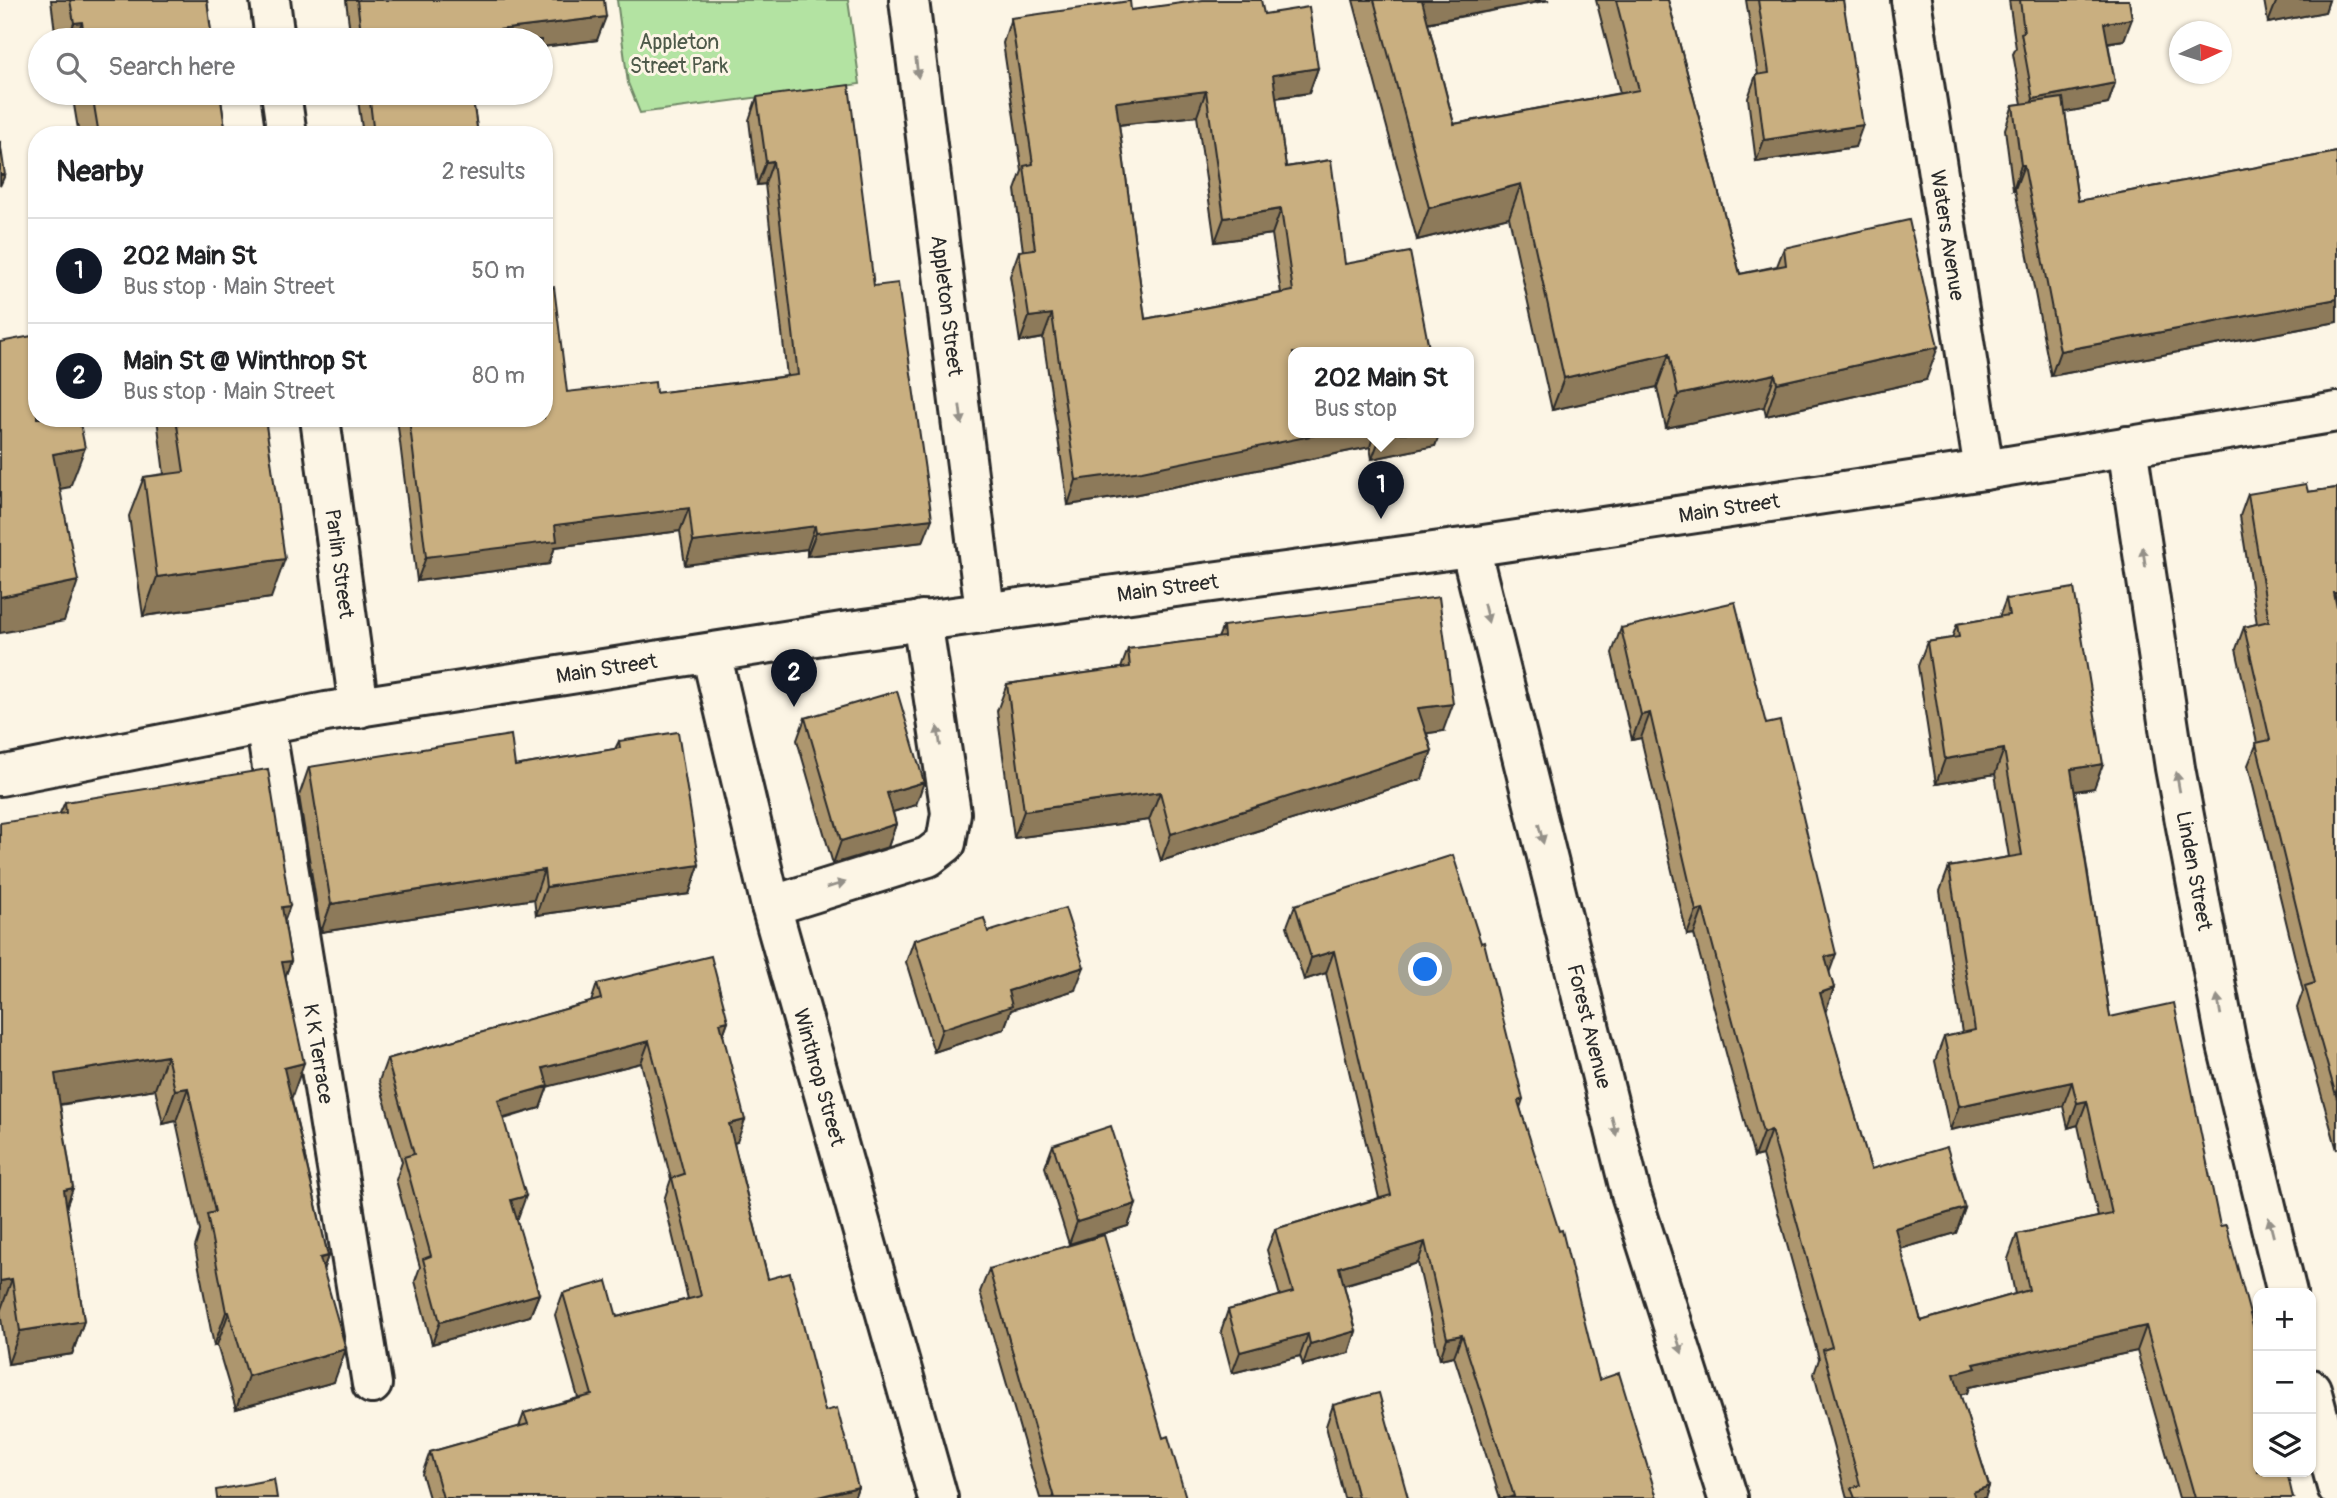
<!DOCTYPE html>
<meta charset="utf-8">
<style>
body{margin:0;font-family:Pangolin,sans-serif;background:#f2f2f2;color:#202124}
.controls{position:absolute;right:21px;bottom:21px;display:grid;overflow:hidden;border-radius:14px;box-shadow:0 2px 5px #0004}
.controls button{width:63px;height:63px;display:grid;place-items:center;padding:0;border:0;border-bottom:2px solid #e0e0e0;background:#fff;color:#202124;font:35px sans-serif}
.compass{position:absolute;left:2169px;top:21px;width:63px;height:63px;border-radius:50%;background:#fff;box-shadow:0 2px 5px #0004;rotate:86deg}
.you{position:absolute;left:1426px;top:970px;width:24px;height:24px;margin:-18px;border:5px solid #fff;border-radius:50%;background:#1a73e8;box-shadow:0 0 0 10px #1a73e833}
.badge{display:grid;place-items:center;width:46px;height:46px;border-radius:50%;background:#111827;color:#fff;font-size:23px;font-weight:700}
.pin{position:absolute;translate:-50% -58px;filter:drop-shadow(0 2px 4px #0008)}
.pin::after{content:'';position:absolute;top:37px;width:24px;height:21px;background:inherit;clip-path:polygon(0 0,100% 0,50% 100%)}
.popup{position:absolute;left:1288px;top:347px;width:186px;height:91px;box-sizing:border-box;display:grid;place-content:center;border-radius:14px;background:#fff;filter:drop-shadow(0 2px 5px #0005);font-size:23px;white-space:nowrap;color:#757577}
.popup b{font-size:26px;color:#202124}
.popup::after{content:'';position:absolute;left:50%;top:100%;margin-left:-14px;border:14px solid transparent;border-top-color:#fff}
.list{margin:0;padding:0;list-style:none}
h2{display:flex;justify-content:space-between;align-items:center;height:91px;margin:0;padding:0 28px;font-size:30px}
h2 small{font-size:23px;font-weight:400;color:#757577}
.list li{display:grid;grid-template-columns:46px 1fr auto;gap:21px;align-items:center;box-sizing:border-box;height:105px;padding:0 28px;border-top:2px solid #e0e0e0}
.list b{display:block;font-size:26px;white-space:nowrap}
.list p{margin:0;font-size:23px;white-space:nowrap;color:#757577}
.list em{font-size:23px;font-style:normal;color:#757577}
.icon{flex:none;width:38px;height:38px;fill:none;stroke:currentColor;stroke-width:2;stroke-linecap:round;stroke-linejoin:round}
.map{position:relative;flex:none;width:2337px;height:1498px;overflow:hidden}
.search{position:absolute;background:#fff;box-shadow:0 2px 5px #0004;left:28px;top:28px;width:525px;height:77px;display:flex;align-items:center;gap:18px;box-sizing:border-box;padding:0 24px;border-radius:38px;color:#757577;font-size:26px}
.panel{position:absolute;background:#fff;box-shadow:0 2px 5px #0004;left:28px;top:126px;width:525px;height:301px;border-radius:28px}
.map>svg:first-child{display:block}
</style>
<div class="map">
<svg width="2337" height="1498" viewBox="0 0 2337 1498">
<rect width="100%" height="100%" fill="#fcf5e5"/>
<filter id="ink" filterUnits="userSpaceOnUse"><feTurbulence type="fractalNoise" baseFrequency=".0143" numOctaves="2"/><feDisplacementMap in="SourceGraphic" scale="14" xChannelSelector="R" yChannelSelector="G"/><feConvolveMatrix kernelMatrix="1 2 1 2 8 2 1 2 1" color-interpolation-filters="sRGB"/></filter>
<g filter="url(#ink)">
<path fill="#b3e3a2" stroke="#6f8766" stroke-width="2" d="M617 0H848L860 84 640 113 628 83Z"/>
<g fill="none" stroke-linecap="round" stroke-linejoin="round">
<g stroke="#2b2b2b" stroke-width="44">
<g id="minor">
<path d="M270 0 275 40"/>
<path id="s1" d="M909 0 985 611"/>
<path id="s2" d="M1911 0 1984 470"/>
<path d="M281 93 287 135"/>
<path id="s3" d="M320 418 359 708"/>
<path id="s4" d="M2127 446 2175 768 2227 1045 2287 1293"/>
<path id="s5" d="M1470 547 1631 1194 1728 1498"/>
<path id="s6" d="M711 653 771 906 938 1498"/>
<path id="s7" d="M265 724 372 1384"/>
<path d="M771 906 928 857 946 843 951 813 922 620"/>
<path d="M2311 1389 2337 1487"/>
</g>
</g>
<g stroke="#2b2b2b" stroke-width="44">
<g id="major">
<path id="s8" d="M0 776 326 712 842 632 1470 547 1984 470 2337 412"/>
</g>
</g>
<use href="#minor" stroke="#fcf5e5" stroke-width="38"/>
<use href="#major" stroke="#fcf5e5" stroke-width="38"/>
</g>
<path fill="#ad966e" stroke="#2b2b2b" stroke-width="2" fill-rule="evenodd" d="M51 0H207L212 40H56Z
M346 0H604L597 40 541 47V40H351Z
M1353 0H1549L1428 23 1454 124 1620 93 1596 0H1668L1740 274 1777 266 1784 248 1926 380 1766 416 1764 407 1666 428 1657 387 1552 410 1509 217 1417 240Z
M1746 0H1843L1855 147 1756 162 1748 98 1756 75H1758Z
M2009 0H2129L2124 40 2108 43 2115 83 2108 104 2065 112 2078 201 2337 152V322L2051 376 2015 189 2013 190 2005 129 2013 105 2022 104 2013 54 2016 48Z
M2264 0H2329L2325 12 2268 23Z
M1131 10 1264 14 1318 68 1309 93 1276 98 1286 167 1331 160 1293 433H1440L1435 446 1372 459 1370 447 1133 495 1068 505 1043 338 1020 342 1010 276 1019 251H1023L1015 190 1022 171 1003 43 1011 18ZM1197 116 1215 242 1272 234 1281 293 1145 319 1119 125Z
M72 93H220L226 135H79Z
M357 93H472L478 135H363Z
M757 97 874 286 923 542 807 556V549L685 565 680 531 555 547 549 564 417 581 397 418H544L567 392 656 393 787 376 765 184 757 185 749 120Z
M157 418H265L271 598 143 616 129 516 144 477 164 474Z
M2337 488V1150L2297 1008 2303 991 2248 765 2257 743 2236 649 2244 627 2257 624 2240 516 2248 494 2308 492Z
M2006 599 2094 788 2075 791 2110 1017 2258 1472 2293 1498H2179L2137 1351 1969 1387 1967 1393 1960 1394 1989 1486 1985 1498H1847L1814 1374 1819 1359 1762 1155 1754 1157 1694 934 1687 935 1641 738 1632 740 1612 653 1621 628 1829 972 1834 988 1825 1012 1871 1169 1965 1208 1956 1233 1900 1249 1921 1321 2015 1294 2008 1259 2017 1234 2098 1217 2078 1125 2068 1128 2063 1106 1950 1130 1935 1061 1944 1037 1962 1033 1940 891 1949 867 2009 857 1995 774 1936 784 1918 666 1927 642 1952 638 1957 624 1999 617Z
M1223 626 1443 731 1427 733 1432 751 1422 779 1161 861 1149 820 1014 838 997 711 1007 684 1121 668 1128 649 1218 638Z
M805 718 916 805 893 812 896 824 888 847 833 864 797 740Z
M619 741 699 865 689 894 536 915 534 899 321 932 299 796 309 767 515 766 615 749Z
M65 802 284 920 291 961 285 977 291 1097 328 1256 323 1270 334 1382 236 1409 217 1345 214 1346 195 1247 200 1231 176 1121 163 1124 155 1089 60 1105 73 1188 66 1206 84 1321 72 1354 8 1364 0 1312 60 813Z
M1295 905 1523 1099 1520 1108 1599 1380 1657 1498H1500L1454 1356 1440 1359 1418 1263 1344 1285 1356 1331 1349 1353 1303 1365 1300 1356 1232 1373 1221 1331 1228 1310 1280 1296 1267 1250 1275 1229 1379 1198 1326 973 1304 980 1287 926Z
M988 932 1075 990 1011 1010 1004 1029 934 1052 906 962 914 940Z
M597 984 728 1021 723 1035 737 1142 734 1143 768 1279 858 1487 854 1498H429L422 1474 430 1452 519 1427 524 1413 578 1398 555 1315 563 1293 617 1317 688 1299 664 1200 671 1179 641 1063 548 1086 540 1108 504 1119 518 1218 516 1219 539 1294 530 1316 432 1344 415 1281 420 1267 396 1180 402 1162 379 1081 387 1059 591 1002Z
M1053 1145 1136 1204 1128 1226 1069 1244 1045 1167Z
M989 1269 1163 1438 1186 1498H1040L980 1292Z
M1333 1405 1408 1498H1344L1326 1426Z"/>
<path fill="#8d7a5a" stroke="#2b2b2b" stroke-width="2" d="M1418 0H1549L1408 26Z
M2277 0H2329L2325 12 2268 23Z
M606 17 597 40 541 47V40H462L465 34Z
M2132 19 2124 40 2096 44 2104 23Z
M82 22 75 40H67L74 23Z
M1318 68 1309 93 1264 99 1273 75Z
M2115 83 2108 104 2025 120 2033 99Z
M1206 91 1197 116 1107 126 1116 102Z
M1863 125 1855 147 1756 162 1764 140Z
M773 161 765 184 757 185 766 162Z
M2021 165H2024L2015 189 2013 190Z
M0 175H5L0 186Z
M1521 184 1509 217 1417 240 1429 208Z
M1281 209 1272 234 1215 242 1224 218Z
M2337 299V322L2051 376 2060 351Z
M1052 314 1043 338 1020 342 1029 317Z
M1938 347 1926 380 1766 416 1777 383Z
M1669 354 1657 387 1552 410 1564 378Z
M1775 374 1764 407 1666 428 1678 395Z
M60 418H96L58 423Z
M1325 433H1374L1370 447 1133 495 1068 505 1076 480Z
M1388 433H1440L1435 446 1372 459 1381 435Z
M85 448 70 487 39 493 53 454Z
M689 508 680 531 555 547 549 564 417 581 426 557 555 525Z
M932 519 923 542 807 556 816 533Z
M815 526 807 549 685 565 693 542Z
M285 559 271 598 143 616 157 577Z
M78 581 64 621 0 633V597Z
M2334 593H2337V614Z
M1453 704 1443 731 1408 736 1418 708Z
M1650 713 1641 738 1632 740 1641 715Z
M2004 749 1995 774 1936 784 1945 759Z
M1432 751 1422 779 1161 861 1171 834Z
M2103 764 2094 788 2062 793 2071 769Z
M924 782 916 805 879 816 887 793Z
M1160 792 1149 820 1014 838 1024 811Z
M896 824 888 847 833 864 841 841Z
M699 865 689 894 536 915 546 887Z
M544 870 534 899 321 932 331 904Z
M290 906 278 939 282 907Z
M1703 909 1694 934 1687 935 1696 911Z
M1334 951 1326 973 1304 980 1311 958Z
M1836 954 1827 979 1825 957Z
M291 961 279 994 282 962Z
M1084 967 1075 990 1011 1010 1004 1029 934 1052 942 1029 1008 991Z
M1834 988 1825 1013 1820 993Z
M728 1021 720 1043V1023Z
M649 1041 641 1063 535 1090 543 1068Z
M167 1056 155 1089 43 1107 55 1074Z
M304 1063 292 1097 272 1101 284 1068Z
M2072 1082 2063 1106 1950 1130 1959 1106Z
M548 1086 540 1108 490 1122 498 1100Z
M188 1088 176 1121 163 1124 175 1090Z
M2087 1101 2078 1125 2068 1128 2077 1103Z
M745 1120 737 1142 721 1146 729 1124Z
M1771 1130 1762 1155 1754 1157 1763 1133Z
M73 1188 61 1222 64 1190Z
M526 1196 518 1218 503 1222 511 1200Z
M1136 1204 1128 1226 1069 1244 1077 1222Z
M1965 1208 1956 1233 1886 1253 1895 1228Z
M1425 1242 1418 1263 1332 1288 1339 1267Z
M328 1256 316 1289 320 1258Z
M12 1279 0 1312V1281Z
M539 1294 530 1316 432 1344 440 1322Z
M226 1312H229L217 1345 214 1346Z
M84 1321 72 1354 8 1364 20 1331Z
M2146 1326 2137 1351 1969 1387 1967 1393 1945 1399 1954 1374 1974 1364Z
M1356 1331 1349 1353 1303 1365 1310 1344Z
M1308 1334 1300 1356 1232 1373 1240 1352Z
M1462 1335 1454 1356 1440 1359 1447 1338Z
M346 1349 334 1382 236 1409 248 1376Z
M1989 1486 1985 1498H1971L1973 1492Z
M858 1487 854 1498H814Z"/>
<path fill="#c9af80" stroke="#2b2b2b" stroke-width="2" fill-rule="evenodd" d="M70 0H207L212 40H85L82 22 74 23Z
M357 0H604L606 17 465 34V40H362Z
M1203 0H1261L1264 14 1309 7 1318 68 1273 75 1286 167 1331 160 1345 264 1410 252 1430 353H1293V433H1325L1142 471 1076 480 1052 314 1029 317 1019 251 1035 249 1024 166 1033 164 1011 18 1130 1 1131 10ZM1206 91 1224 218 1281 209 1293 291 1145 319 1116 102Z
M1374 0H1422L1454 124 1639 90 1616 0H1668L1740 274 1786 265 1784 248 1909 220 1938 347 1777 383 1775 374 1678 395 1669 354 1564 378 1521 184 1429 208Z
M1758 0H1843L1863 125 1764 140 1756 75 1769 73Z
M2020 0H2129L2132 19 2104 23 2115 83 2033 99 2021 33 2024 32Z
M849 85 874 286 898 283 932 519 816 533 815 526 693 542 689 508 555 525 557 541 426 557 409 418H544V288L554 287 567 392 655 382 656 393 798 375 773 161 766 162 757 97Z
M92 93H220L226 135H99Z
M369 93H472L478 135H374Z
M2063 98 2078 201 2337 152V299L2060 351 2024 165H2021L2013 105Z
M0 141 5 175H0Z
M37 335V418H79L85 448 53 454 78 581 0 597V342Z
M176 418H265L285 559 157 577 144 477 184 472Z
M2306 484 2308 492 2337 488V593H2334L2337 608V1099L2305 986 2315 983 2256 743 2270 740 2244 627 2269 621 2248 494Z
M2074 588 2103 764 2071 769 2110 1017 2174 1003 2220 1226 2226 1225 2257 1340H2258V1472H2287L2293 1498H2195L2146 1326 1974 1364 1976 1368 1954 1374 1989 1486 1973 1492 1975 1498H1855L1851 1488 1860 1485 1823 1350 1832 1347 1771 1130 1763 1133 1703 909 1696 911 1650 713 1641 715 1621 628 1735 602 1766 724 1780 721 1836 954 1825 957 1834 988 1820 993 1871 1169 1947 1147 1965 1208 1895 1228 1921 1321 2029 1290 2017 1234 2112 1214 2087 1101 2077 1103 2072 1082 1959 1106 1944 1037 1975 1030 1949 867 2022 855 2004 749 1945 759 1927 642 1959 637 1957 624 2009 615 2006 599Z
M1439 597 1453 704 1418 708 1432 751 1171 834 1160 792 1024 811 1007 684 1130 667 1128 649 1224 637 1223 626Z
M897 691 924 782 887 793 896 824 841 841 805 718Z
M678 732 699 865 546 887 544 870 331 904 309 767 511 735 515 766 620 748 619 741Z
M268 769 290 906 282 907 291 961 282 962 304 1063 284 1068 328 1256 320 1258 346 1349 248 1376 229 1312H226L207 1214 215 1212 188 1088 175 1090 167 1056 55 1074 73 1188 64 1190 84 1321 20 1331 12 1279 0 1281V823L66 813 65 802Z
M1453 855 1481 943 1484 942 1523 1099 1518 1101 1559 1231 1562 1230 1599 1380 1619 1373 1657 1498H1508L1514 1496 1462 1335 1447 1338 1425 1242 1339 1267 1356 1331 1310 1344 1308 1334 1240 1352 1228 1310 1293 1292 1275 1229 1391 1195 1334 951 1311 958 1295 905Z
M1065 908 1084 967 1008 991 1012 1006 942 1029 914 940 984 918 988 932Z
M711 956 728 1021 720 1023 745 1120 729 1124 768 1279 790 1273 825 1411 837 1408 858 1487 814 1498H443L430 1452 528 1424 524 1413 592 1395 563 1293 607 1281 617 1317 701 1296 672 1178 684 1174 649 1041 543 1068 548 1086 498 1100 526 1196 511 1200 539 1294 440 1322 423 1259 431 1256 404 1157 414 1154 387 1059 601 999 597 984Z
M1111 1126 1136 1204 1077 1222 1053 1145Z
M1104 1235 1163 1438 1168 1436 1186 1498H1054L989 1269Z
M1379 1393 1408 1498H1358L1333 1405Z
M274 1479 277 1498H217L216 1490Z"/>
<defs><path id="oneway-solid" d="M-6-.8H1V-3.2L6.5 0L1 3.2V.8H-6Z" transform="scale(1.75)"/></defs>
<g fill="#949088">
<use href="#oneway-solid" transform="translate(917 68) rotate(83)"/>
<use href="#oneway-solid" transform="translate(961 415) rotate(83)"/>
<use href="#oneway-solid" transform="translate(2144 557) rotate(-99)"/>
<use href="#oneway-solid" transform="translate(1486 613) rotate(76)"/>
<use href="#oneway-solid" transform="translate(939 736) rotate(-98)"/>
<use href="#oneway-solid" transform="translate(2178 782) rotate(-100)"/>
<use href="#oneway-solid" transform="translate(1541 834) rotate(76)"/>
<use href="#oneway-solid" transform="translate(836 885) rotate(-17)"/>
<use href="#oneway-solid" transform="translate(2219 1005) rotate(-100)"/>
<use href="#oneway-solid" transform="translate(1614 1126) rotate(76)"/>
<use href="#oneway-solid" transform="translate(2271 1227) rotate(-104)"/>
<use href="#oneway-solid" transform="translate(1679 1344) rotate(72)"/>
</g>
</g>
<g text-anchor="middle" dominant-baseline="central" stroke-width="6" stroke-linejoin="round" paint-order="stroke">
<g font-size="21" fill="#4d5949" stroke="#fcf5e5">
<text x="679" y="42">Appleton<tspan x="679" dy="24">Street Park</tspan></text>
</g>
<g font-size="21" fill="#2b2b2b" stroke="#fcf5e5">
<text stroke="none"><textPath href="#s2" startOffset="238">Waters Avenue</textPath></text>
<text stroke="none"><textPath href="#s1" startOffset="308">Appleton Street</textPath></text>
<text stroke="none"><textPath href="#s8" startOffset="1750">Main Street</textPath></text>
<text stroke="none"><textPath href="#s3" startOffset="147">Parlin Street</textPath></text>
<text stroke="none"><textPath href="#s8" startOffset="1183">Main Street</textPath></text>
<text stroke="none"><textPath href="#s8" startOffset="616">Main Street</textPath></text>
<text stroke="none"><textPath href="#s4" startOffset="430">Linden Street</textPath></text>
<text stroke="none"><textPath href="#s5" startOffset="494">Forest Avenue</textPath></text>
<text stroke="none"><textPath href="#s7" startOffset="334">K K Terrace</textPath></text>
<text stroke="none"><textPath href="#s6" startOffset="438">Winthrop Street</textPath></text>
</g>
</g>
</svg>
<div class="controls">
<button>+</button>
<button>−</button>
<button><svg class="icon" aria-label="layers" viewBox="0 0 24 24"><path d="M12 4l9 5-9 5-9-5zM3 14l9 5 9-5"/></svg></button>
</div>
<svg class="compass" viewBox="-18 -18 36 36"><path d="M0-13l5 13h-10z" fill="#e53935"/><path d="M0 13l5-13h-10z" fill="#757577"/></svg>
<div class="you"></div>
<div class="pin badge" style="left:1381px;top:519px">1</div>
<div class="popup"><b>202 Main St</b>Bus stop</div>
<div class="pin badge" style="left:794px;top:707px">2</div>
<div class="search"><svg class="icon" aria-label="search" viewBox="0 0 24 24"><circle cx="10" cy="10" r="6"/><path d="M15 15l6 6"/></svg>Search here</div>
<section class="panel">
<h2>Nearby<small>2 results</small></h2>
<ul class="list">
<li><span class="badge">1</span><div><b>202 Main St</b><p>Bus stop · Main Street</p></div><em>50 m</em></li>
<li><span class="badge">2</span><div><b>Main St @ Winthrop St</b><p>Bus stop · Main Street</p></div><em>80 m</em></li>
</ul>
</section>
</div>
